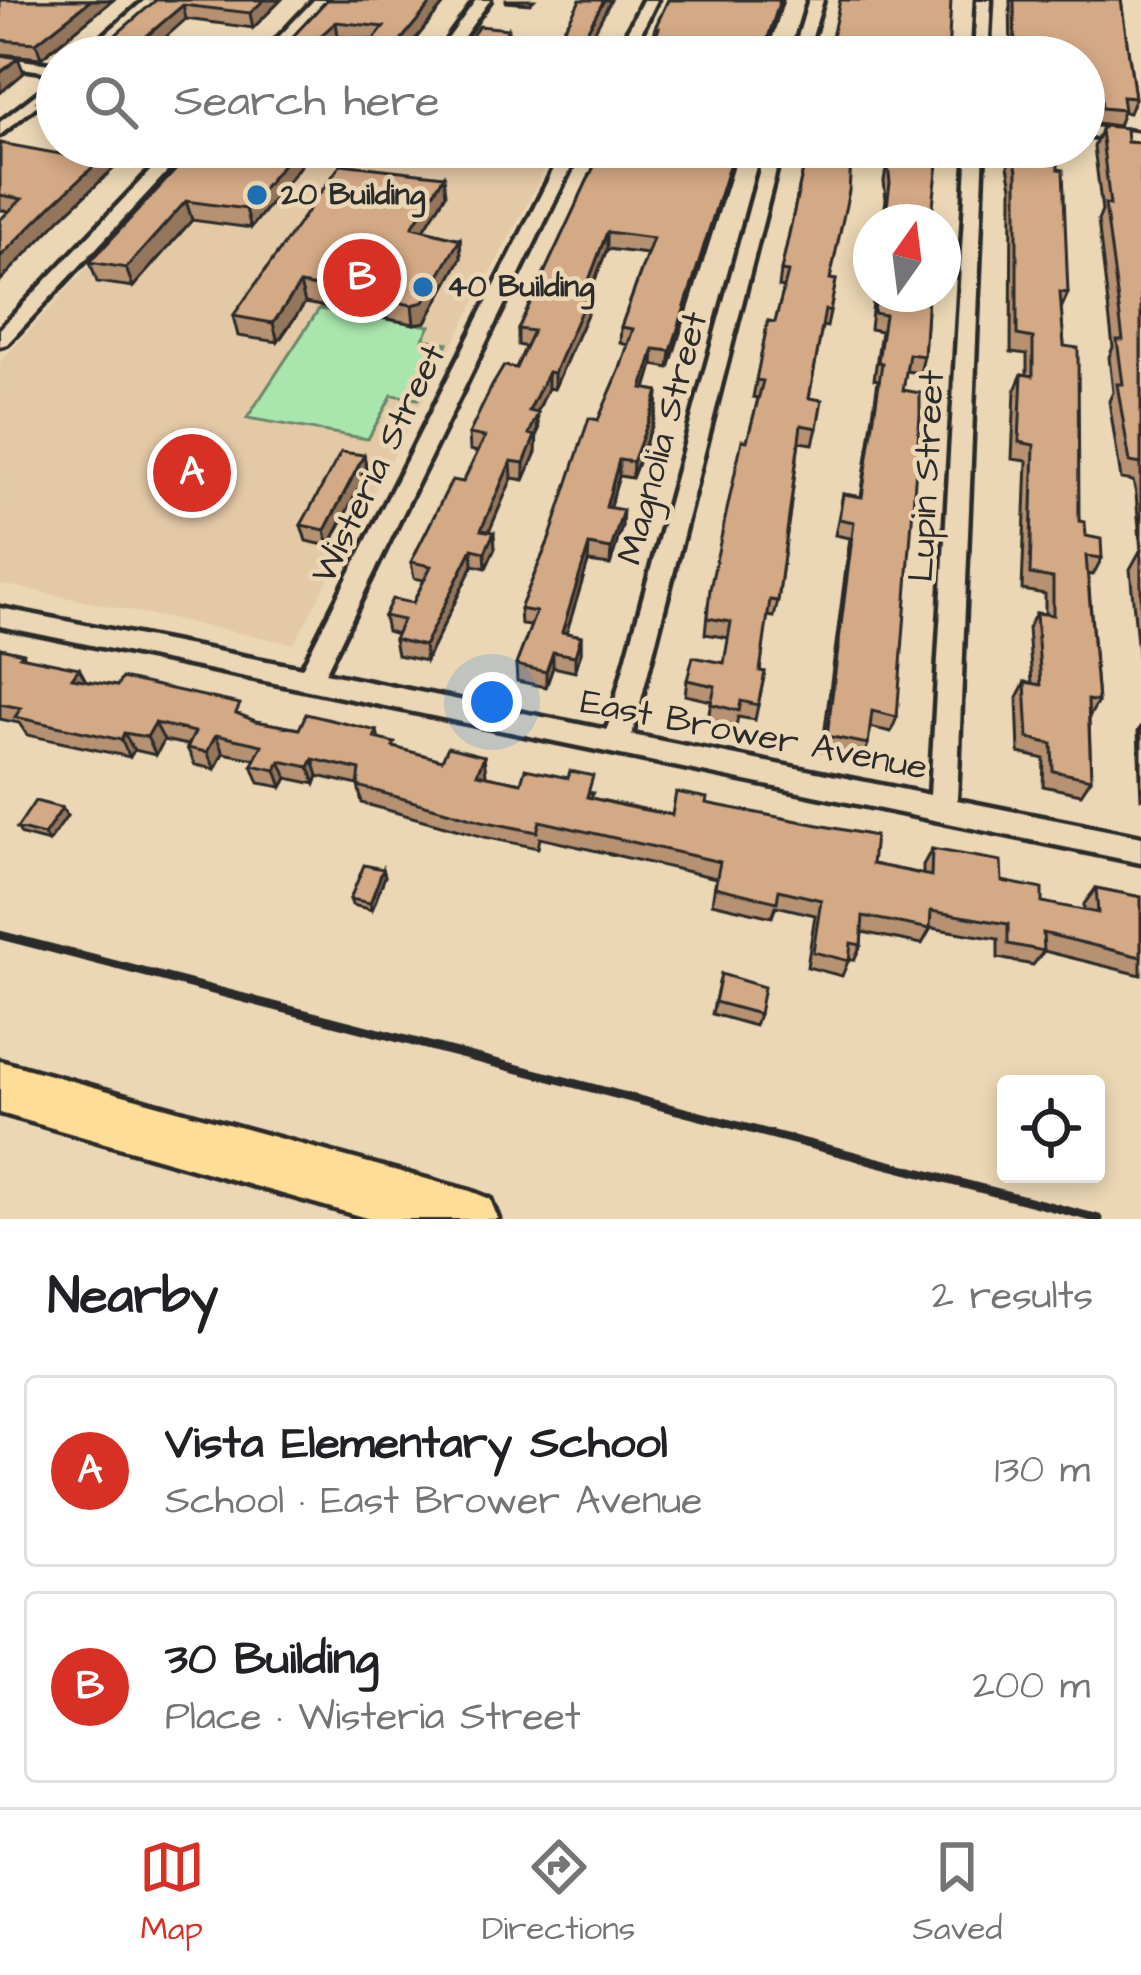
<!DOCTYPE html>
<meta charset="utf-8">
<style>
body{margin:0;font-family:"Architects Daughter",sans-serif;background:#f2f2f2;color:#202124}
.controls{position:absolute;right:36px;bottom:36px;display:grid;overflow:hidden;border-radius:12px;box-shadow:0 6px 18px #0003}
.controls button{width:108px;height:108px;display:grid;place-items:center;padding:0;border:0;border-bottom:3px solid #e0e0e0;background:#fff;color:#202124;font:60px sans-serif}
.compass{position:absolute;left:853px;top:204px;width:108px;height:108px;border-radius:50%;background:#fff;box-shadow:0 6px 18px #0003;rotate:14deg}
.you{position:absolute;left:492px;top:702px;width:42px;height:42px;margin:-30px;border:9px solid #fff;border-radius:50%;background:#1a73e8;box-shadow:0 0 0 18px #1a73e833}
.badge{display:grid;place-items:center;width:78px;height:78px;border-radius:50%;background:#d93025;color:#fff;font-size:39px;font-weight:700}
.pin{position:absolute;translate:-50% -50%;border:6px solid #fff;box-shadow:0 3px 12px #0006}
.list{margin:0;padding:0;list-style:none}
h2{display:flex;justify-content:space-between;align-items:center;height:156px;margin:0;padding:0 48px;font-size:51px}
h2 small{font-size:39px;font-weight:400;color:#757577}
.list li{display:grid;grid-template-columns:78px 1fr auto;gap:36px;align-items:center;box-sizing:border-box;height:192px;margin:0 24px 24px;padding:0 24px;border:3px solid #e0e0e0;border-radius:12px}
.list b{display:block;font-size:45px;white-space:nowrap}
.list p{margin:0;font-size:39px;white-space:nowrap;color:#757577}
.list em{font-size:39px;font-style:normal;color:#757577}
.icon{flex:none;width:66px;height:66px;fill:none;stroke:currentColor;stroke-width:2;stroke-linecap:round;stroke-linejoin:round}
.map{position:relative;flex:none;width:1141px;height:1219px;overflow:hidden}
.search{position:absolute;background:#fff;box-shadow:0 6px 18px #0003;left:36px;right:36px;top:36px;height:132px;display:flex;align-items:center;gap:30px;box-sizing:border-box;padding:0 42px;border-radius:66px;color:#757577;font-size:45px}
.sheet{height:588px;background:#fff}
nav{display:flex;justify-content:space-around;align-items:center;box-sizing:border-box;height:168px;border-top:3px solid #e0e0e0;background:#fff;font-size:33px;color:#757577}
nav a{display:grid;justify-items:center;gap:6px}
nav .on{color:#d93025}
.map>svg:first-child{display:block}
</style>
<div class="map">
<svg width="1141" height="1219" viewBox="0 0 1141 1219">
<rect width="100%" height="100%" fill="#ebd7b5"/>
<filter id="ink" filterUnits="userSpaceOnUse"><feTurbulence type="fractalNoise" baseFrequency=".00833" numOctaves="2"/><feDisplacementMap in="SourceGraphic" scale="24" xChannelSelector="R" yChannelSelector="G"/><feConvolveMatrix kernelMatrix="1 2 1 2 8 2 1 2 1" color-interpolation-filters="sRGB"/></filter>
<g filter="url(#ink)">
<path fill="#e4c9a7" d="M199 147H557L294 644 0 584V362Z"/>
<path fill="#a9e6ad" stroke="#6a886c" stroke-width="3" d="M319 309 430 326 423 339 448 343 418 399 392 395 368 439 247 418Z"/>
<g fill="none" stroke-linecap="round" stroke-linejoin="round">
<g stroke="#2b2b2b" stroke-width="9">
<path id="minor" d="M145 0H160L94 57H79Z
M314 0H328L275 57H260Z
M476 0H490L449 57H435Z
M643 0H657L629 57H615Z
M809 0H823L806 57H792Z
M977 0H991L988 57H974Z
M0 57 57 65V73L0 65Z
M57 78V89L0 135V122Z
M1084 126 1141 133V143L1084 136Z
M173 147H190L7 344 0 346V329Z
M565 147H581L325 673 607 730 766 147H782L632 735 930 795 968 147H984L957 800 1141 837V863L0 626V608L302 668Z"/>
</g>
<g stroke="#2b2b2b" stroke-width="9">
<path id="primary" d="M0 1061 470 1191 490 1199 498 1219H370L0 1113Z"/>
</g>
<use href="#minor" fill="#ebd7b5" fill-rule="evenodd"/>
<use href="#primary" fill="#fedd96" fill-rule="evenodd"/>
<path stroke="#2b2b2b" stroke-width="9" d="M0 935 1099 1219"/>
</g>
<path fill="#b69172" stroke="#2b2b2b" stroke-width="3" d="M0 0H113L41 58 0 54Z
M156 0H281L253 28 186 19Z
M327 0H447L401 57H367L366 49 373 40 338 36 316 57H287L285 45Z
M506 0H534L530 4 506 2Z
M668 0H783L765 57H724L693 53 692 57H651L655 28Z
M1010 0H1121L1135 98 1129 113 1123 112 1118 126 1096 123 1093 91 1084 90V57H1011Z
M57 85V118L44 116 38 101Z
M1101 130 1127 142 1141 143V551L1136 494 1133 481 1121 479 1109 401 1113 392 1109 357 1113 347 1098 221 1102 211 1094 147Z
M0 143 114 168 59 220 0 281V220L9 211 0 210Z
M263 147H320L312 157H307L251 228 192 220 133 287 97 282 90 262Z
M603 147 696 149 697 147H738L669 368 653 365 646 389 658 391 657 407 652 426 632 478 619 476 609 508 622 526 610 565 588 562 566 633 581 636V652L575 672 553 667 546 687 517 681 516 665 531 626 521 625 520 609 620 369 628 345 620 343 621 327 647 254 607 249 587 300V314L554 389 548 388 537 413 539 430 535 437 536 452 524 480 512 478 489 531 495 548 486 568 473 565 426 661 397 655 394 639 397 634 387 631 384 616 413 603 424 580 414 578 411 562 463 482 478 452 470 450 469 434 516 368 526 347 518 345V329Z
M808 147H856L854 156H852L830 279 836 280 827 327 822 326 809 398 817 428 813 444 799 442 778 601 774 617 767 616 760 671 765 672 755 720 738 717 736 726 708 720 711 701 685 695 687 680 724 663 729 638 705 634 708 605 758 398 753 397 768 321 775 322 784 288 779 287 781 271Z
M1013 147H1052L1068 293 1061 309 1079 521 1086 536 1102 558 1093 575 1088 574 1098 702 1089 717 1091 779 1081 794 1043 786 1044 759 1019 753 1017 697 1025 682 1032 683 1028 628 1036 613 1045 614V594L1022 590 1027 461 1012 459 1015 390 1022 374 1027 375V354L1011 352 1012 187 1008 166Z
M887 163 931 222H883L886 199 884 181Z
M446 194 424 230 460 239 461 258 426 322 414 324 305 303 278 342 238 336 233 316Z
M874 294H928L924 356 920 373 906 371 903 390 897 717 891 732 870 727 868 744 863 759 822 751 850 538 835 535 843 494 861 497 878 380 874 379 881 331 870 329Z
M364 455 367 472 329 546 306 541 301 525Z
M1140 551H1141V685L1130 569Z
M0 648 23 653 25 657 86 681 245 717 255 721 299 729 377 731 379 739 396 748 442 760 484 756 485 776 521 783 593 793 591 798 672 815 706 803 872 864 923 874V865L932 849 1042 902 1084 911V904L1096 888 1141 897V975L1044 951 1033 965 998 958V939L931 928 922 944 862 932 861 945 854 960 849 959 842 976 807 967 815 915 776 906 772 917 712 903 716 878 540 838 538 848 484 837 362 803 358 785 318 776 315 784 287 778 282 787 259 783 252 765 255 759 223 753 215 769 195 765 187 748 188 745 164 740 156 755 134 750 130 757 27 735 19 723 0 719Z
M1141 727V800L1138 731Z
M62 808 67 816 49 842 22 835 17 828Z
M383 869 385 876 372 910 352 905 350 899Z
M721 974 759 1014 755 1026 712 1014Z"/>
<path fill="#94765d" stroke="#2b2b2b" stroke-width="3" d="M91 0H113L41 58 36 43Z
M264 0H281L253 28 250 13Z
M434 0H447L401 57H393L392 51Z
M604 0H611L581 57H573Z
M780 0H783L765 57H762Z
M183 5 186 19 143 57H122Z
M336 22 338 36 316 57H310L308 47Z
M508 29 509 44 500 57H489Z
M18 58 24 73 0 93V73Z
M297 147H305L307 157 251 228 246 209Z
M310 147H320L312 157Z
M735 147H738L669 368 671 351Z
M109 152 114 168 59 220 0 281V257L53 204Z
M444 176 446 194 414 246 412 227Z
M186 201 192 220 133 287 126 268Z
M607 232V249L587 300V314L554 389V373Z
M460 239 461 258 426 322 414 324 412 305Z
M300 284 305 303 278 342 273 323Z
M654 349 653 365 641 404 642 388Z
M548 372V388L530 428 529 411Z
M658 391 657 407 652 426 632 478 633 462Z
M538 413 536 452 524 480V463L529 434Z
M364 455 367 472 329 546 325 530Z
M619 460V476L605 524 606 507Z
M511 461 512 478 483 546 481 530Z
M623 510 622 526 610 565 611 549Z
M494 532 495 548 486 568 485 552Z
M589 545 588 562 562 648V632Z
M472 549 473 565 426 661 424 646Z
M581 636V652L575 672V656Z
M553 652V667L546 687V672Z
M79 668 89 686 72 678Z
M155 723 164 740 156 755 147 737Z
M124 733 134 750 130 757 121 740Z
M216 735 223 753 215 769 207 752Z
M484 756 486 774 479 791 477 774Z
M313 759 318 776 315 784 309 767Z
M280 761 287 778 282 787 276 770Z
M62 808 67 816 49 842 44 835Z
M383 869 385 876 372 910 370 903Z"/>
<path fill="#d4a985" stroke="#2b2b2b" stroke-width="3" d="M0 0H91L36 43 0 40Z
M156 0H264L250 13 183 5 122 57H90Z
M327 0H434L392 51 366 49 384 27 336 22 308 47 285 45Z
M580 0H604L573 57H543L569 21Z
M668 0H780L762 57H730L736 43 695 39 688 57H657L662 48 652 47 659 28H655Z
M840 0H951L948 57H832L835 48 830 47Z
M1014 0H1121L1135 98 1122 97 1124 110 1102 108 1099 76 1084 75V57H1015Z
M479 26 508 29 489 57H457Z
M0 55 18 58 0 73Z
M57 85V104L38 101Z
M1104 126 1126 128 1127 142 1141 143V464L1130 462 1117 384H1123L1117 340H1123L1105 204 1110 205 1101 130Z
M0 143 76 157 85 149 109 152 53 204 0 257V220L22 199 0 195Z
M197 147 261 149 297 147 246 209 186 201 126 268 90 262Z
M603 147H676L696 149 697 147H735L671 351 654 349 642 388 658 391 653 409 633 462 619 460 606 507 623 510 611 549 589 545 562 632 581 636 575 656 553 652 546 672 516 665 536 612 520 609 549 540 589 418 598 420 620 369 633 329 621 327 653 238 607 232 583 296 587 297 554 373 548 372 529 411 538 413 529 434 535 436 524 463 511 461 481 530 494 532 485 552 472 549 424 646 394 639 403 620 384 616 392 599 413 603 431 566 411 562 452 480 463 482 485 437 469 434 492 386 504 366 516 368 533 331 518 329Z
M808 147H852L849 191 830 279 836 280 830 311 825 310 809 398 822 400 817 428 801 425 778 601 770 600 760 671 765 672 758 705 741 701 739 711 711 704 715 686 687 680 693 657 724 663 731 622 707 618 710 589 742 440 747 441 763 381 756 380 768 321 775 322 788 272 781 271Z
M891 147H940L931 222H885L890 183 888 165Z
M1017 147H1052V151H1058V169L1063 170 1068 293 1060 292 1064 346 1078 348 1079 521 1085 522 1086 536 1101 539 1102 558 1086 556 1098 702 1088 700 1091 779 1053 771 1052 744 1028 738 1025 682 1041 685 1036 613 1053 615V578L1030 574 1034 445 1019 442 1022 374 1033 376V338L1017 335V171L1013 150 1017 151Z
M341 164 444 176 412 227 460 239 424 302 412 305 300 284 273 323 233 316Z
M876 294H928L924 356 909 354 903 390 920 393V415L897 717 872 711 868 744 827 736 854 522 839 519 843 494 862 497 882 363 878 362 885 315 874 313Z
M341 452 364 455 325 530 301 525Z
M0 648 23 653 20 656 79 668 72 678 117 686 122 678 240 704 236 713 255 721 299 729 306 714 377 731 374 738 395 743 393 747 442 760 448 747 484 756 477 774 521 783 525 769 568 778 570 771 593 776 587 797 624 806 672 815 676 792 707 798 706 803 875 836 872 864 931 876 932 849 1001 861 1002 881 1042 889V902L1098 913 1096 888 1141 897V957L1043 933 1044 951 1008 944V924L931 911 930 929 863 916 861 945 851 943 849 961 813 952 821 900 779 890 777 902 715 887 720 862 540 821 537 832 482 821 358 786 360 770 313 759 309 767 280 761 276 770 252 765 262 745 216 735 207 752 187 748 195 732 155 723 147 737 124 733 121 740 15 717 21 708 0 704Z
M35 801 62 808 44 835 17 828Z
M364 865 383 869 370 903 350 899Z
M721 974 764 987 759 1014 715 1002Z"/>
</g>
<g fill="#1f6fb2" stroke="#ebd7b5" stroke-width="4.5">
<circle cx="257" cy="195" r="12"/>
<circle cx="423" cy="287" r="12"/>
</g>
<g text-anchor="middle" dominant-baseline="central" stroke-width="9" stroke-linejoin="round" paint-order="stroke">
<g font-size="30" font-weight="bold" fill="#2b2b2b" stroke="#ebd7b5" text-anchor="start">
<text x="281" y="195">20 Building</text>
<text x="447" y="287">40 Building</text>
</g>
<g font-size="36" fill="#2b2b2b" stroke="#ebd7b5">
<text transform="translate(663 438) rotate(-75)">Magnolia Street</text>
<text transform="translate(379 464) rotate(-64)">Wisteria Street</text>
<text transform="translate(927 476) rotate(-87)">Lupin Street</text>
<text transform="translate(754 735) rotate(11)">East Brower Avenue</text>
</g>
</g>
</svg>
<div class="controls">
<button><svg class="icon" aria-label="locate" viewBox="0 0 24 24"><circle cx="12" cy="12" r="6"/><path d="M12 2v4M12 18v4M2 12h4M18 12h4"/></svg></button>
</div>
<svg class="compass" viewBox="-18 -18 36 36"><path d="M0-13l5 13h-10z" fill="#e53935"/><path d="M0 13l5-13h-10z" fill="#757577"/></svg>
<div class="you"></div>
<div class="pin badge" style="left:192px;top:473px">A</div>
<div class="pin badge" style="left:362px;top:278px">B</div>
<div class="search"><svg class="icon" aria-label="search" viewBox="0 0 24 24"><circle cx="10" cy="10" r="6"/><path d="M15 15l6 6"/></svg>Search here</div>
</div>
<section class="sheet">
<h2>Nearby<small>2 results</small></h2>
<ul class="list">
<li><span class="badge">A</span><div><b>Vista Elementary School</b><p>School · East Brower Avenue</p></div><em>130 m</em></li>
<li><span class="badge">B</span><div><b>30 Building</b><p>Place · Wisteria Street</p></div><em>200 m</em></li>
</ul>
</section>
<nav>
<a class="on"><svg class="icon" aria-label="map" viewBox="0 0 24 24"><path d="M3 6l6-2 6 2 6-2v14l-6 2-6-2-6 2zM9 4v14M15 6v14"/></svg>Map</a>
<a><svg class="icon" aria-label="directions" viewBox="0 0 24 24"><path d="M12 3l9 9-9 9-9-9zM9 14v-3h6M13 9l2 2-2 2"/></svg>Directions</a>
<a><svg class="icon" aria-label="saved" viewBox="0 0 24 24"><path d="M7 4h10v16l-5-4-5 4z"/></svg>Saved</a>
</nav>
